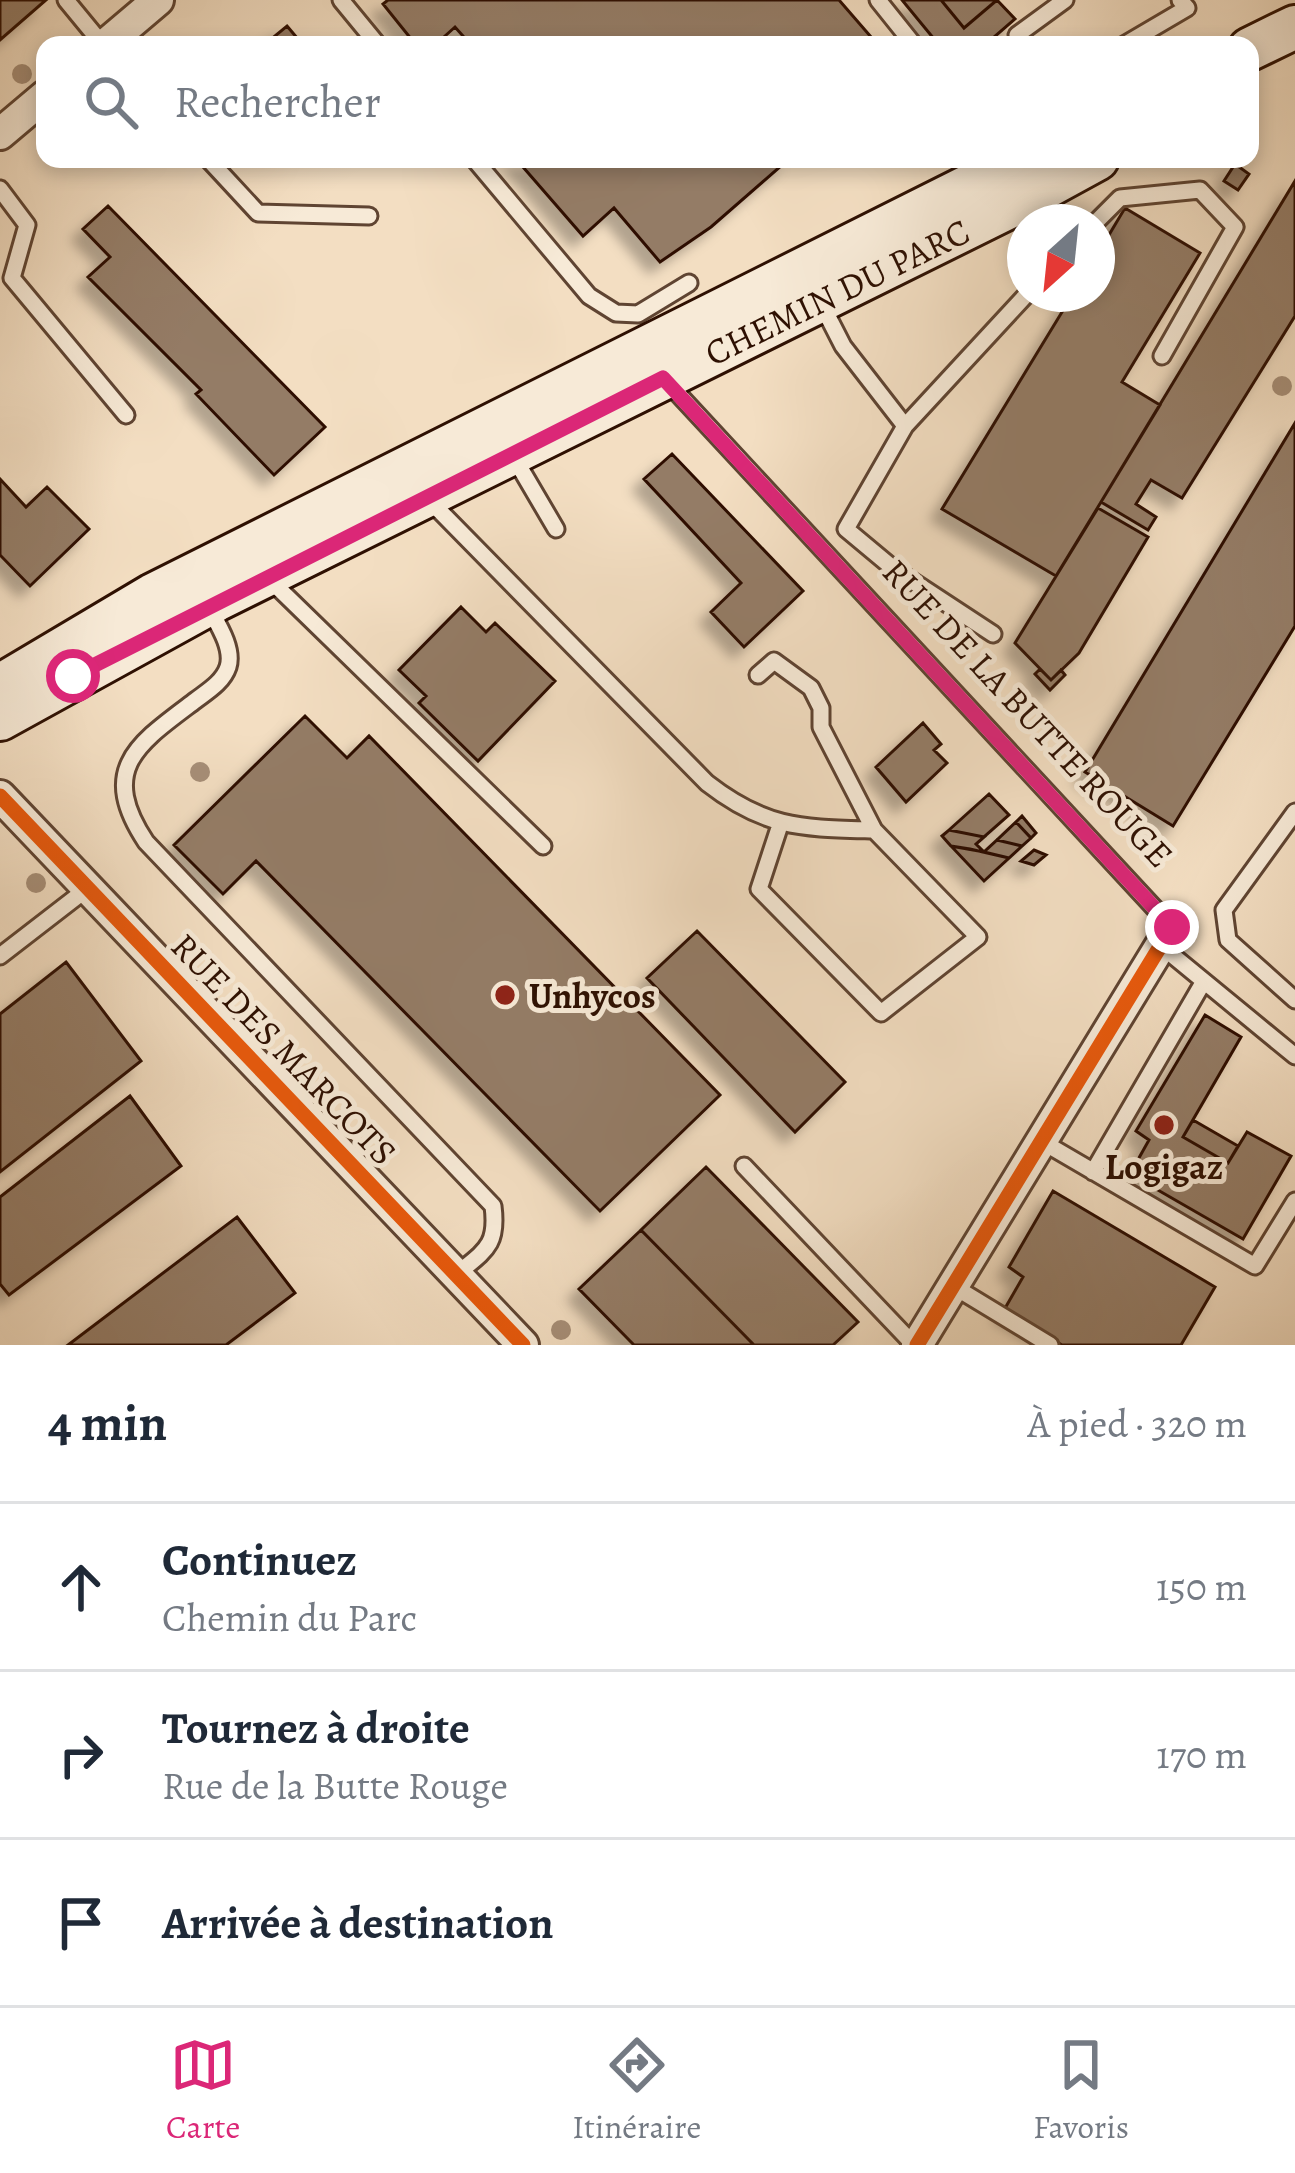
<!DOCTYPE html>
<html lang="fr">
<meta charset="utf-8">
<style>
body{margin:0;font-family:Alegreya,serif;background:#f2f2f3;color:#1f2937}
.compass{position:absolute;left:1007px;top:204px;width:108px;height:108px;border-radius:50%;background:#fff;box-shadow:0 6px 18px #0003;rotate:207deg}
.stop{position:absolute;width:36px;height:36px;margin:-27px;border:9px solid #db2777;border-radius:50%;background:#fff}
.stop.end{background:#db2777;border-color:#fff;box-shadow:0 3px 12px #0008}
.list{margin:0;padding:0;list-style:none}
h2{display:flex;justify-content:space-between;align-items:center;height:156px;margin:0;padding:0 48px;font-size:51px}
h2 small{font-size:39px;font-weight:400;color:#747a83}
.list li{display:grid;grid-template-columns:78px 1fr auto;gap:36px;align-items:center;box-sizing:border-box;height:168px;padding:0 48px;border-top:3px solid #e0e1e3}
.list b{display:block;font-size:45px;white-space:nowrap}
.list p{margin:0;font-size:39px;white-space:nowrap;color:#747a83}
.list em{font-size:39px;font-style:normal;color:#747a83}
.icon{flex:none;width:66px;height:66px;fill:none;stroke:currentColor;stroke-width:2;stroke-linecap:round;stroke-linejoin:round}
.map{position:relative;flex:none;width:1295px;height:1345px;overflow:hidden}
.search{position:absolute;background:#fff;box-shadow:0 6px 18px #0003;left:36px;right:36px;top:36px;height:132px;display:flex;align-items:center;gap:30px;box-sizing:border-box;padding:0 42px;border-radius:24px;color:#747a83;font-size:45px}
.sheet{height:660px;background:#fff}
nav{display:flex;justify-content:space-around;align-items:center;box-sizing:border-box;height:168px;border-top:3px solid #e0e1e3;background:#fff;font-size:33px;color:#747a83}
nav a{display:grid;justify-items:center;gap:6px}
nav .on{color:#db2777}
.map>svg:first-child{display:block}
</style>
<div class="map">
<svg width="1295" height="1345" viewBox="0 0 1295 1345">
<defs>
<filter id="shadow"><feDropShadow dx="-11" dy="11" stdDeviation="6" flood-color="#0004"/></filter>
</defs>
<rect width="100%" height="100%" fill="#f3dec2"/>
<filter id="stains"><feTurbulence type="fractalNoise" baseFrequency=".00167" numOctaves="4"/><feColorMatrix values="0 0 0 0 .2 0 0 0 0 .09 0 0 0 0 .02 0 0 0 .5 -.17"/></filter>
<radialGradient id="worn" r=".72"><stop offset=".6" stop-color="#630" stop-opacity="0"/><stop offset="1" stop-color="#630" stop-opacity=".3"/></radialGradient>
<path fill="#947b66" stroke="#2e1002" stroke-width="3" filter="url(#shadow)" d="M0 0H46L0 40Z
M388 0H839L878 45H471L455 27 435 45H416L383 4Z
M902 0H941L964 28 997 0 1015 19 985 45H939Z
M941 0H997L964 28Z
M287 26 303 45H264Z
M516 159H789L711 227 660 262 614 208 583 236Z
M1235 164 1249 174 1238 190 1224 181Z
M1295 181V316L1182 498 1151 480 1136 504 1156 517 1148 530 1101 502Z
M108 206 325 427 274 475 196 394 201 390 88 277 110 257 83 229Z
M1125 208 1200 253 1122 382 1160 405 1056 576 942 509 1073 294H1097V255Z
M1295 423V626L1173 826 1085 772Z
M672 454 803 591 744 647 711 612 741 583 644 479Z
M0 479 26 507 47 487 89 529 30 586 0 555Z
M1098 508 1148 537 1079 653 1051 680 1015 643Z
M461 607 486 632 495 623 555 681 478 761 419 703 426 696 399 670Z
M1040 669 1051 680 1061 670 1065 675 1050 690 1035 674Z
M305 716 347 758 369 736 720 1095 600 1211 256 861 223 894 174 845Z
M923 723 941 744 934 750 947 763 906 802 876 767Z
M989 794 1009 815 984 837 949 830Z
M1022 816 1036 833 1031 838 1016 822Z
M1016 822 1031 838 1022 846 997 840Z
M949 830 984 837 976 844 984 852 951 846 942 836Z
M997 840 1022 846 1009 858 984 852Z
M951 846 970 849 1009 858 984 881Z
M1034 850 1046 855 1034 865 1021 861Z
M697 931 845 1082 795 1132 647 978Z
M66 962 141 1061 0 1172V1014Z
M1205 1015 1241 1037 1183 1137 1228 1163 1247 1132 1291 1156 1243 1239 1130 1174 1149 1140 1136 1131Z
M130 1096 181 1166 9 1295 0 1284V1197Z
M1193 1120 1238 1146 1228 1163 1183 1137Z
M706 1167 858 1322 833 1345H754L641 1230Z
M1053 1191 1215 1287 1181 1345H1062L1004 1310 1023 1277 1009 1267Z
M237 1217 295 1293 226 1345H68Z
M641 1230 754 1345H634L579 1289Z"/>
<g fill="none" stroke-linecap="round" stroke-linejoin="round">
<g stroke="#5f4432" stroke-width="21">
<path id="lane" d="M66 0 103 45
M341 0 378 45
M878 0 914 45
M1024 45 1017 35 1065 0
M1124 45 1187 8 1180 0
M208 159 258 213 369 216
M474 159 589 296 616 313 638 314 689 283
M0 189 27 225 12 278 126 415
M1096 222 1120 198 1200 190 1235 227 1162 356
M821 303 843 346 905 426 846 529 894 569 993 634
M668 383 1172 927
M905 426 1027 294
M512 454 556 529
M428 499 707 783C766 829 802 828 874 830L978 937 881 1013 759 889 780 825
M270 580 543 846
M208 606C217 623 234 648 228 667 223 682 208 691 196 700 139 743 97 768 146 842L493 1206C498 1245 486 1250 457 1274
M758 675 774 661 811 688 821 708V727L874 830
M1295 812 1224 910 1228 940 1295 1000
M1160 945 1295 1056
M0 956 88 888
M1041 1141 1255 1266 1295 1201
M744 1166 914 1345
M1093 1172 1204 981
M953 1286 1050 1345"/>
</g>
<g stroke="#5f4432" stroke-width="36">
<path id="street" d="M105 45 158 0
M0 134 45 96
M0 796 523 1345
M917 1345 1172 927"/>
</g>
<g stroke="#2e1002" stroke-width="48">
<path id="secondary" d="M1250 49 1295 27
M0 686 153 595 1023 159
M0 719 216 600 1011 206 1097 159"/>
</g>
<use href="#lane" stroke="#f7ead7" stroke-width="15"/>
<use href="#street" stroke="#f7ead7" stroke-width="30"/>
<use href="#secondary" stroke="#f7ead7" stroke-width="42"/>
<g stroke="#f7ead7" stroke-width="22">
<path id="cycleway" d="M0 796 523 1345
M917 1345 1172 927"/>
</g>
<use href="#cycleway" stroke="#e8590c" stroke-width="15"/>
</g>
<g fill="#a68e77">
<circle cx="22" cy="74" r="10"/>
<circle cx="1282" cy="386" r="10"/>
<circle cx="200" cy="772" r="10"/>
<circle cx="36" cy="883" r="10"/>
<circle cx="561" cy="1330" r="10"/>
</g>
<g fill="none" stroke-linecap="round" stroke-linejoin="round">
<path stroke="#db2777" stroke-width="15" d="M73 676 663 378 1172 927"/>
</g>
<g fill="#8f2418" stroke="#f7ead7" stroke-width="4.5">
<circle cx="505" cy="995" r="12"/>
<circle cx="1164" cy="1125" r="12"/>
</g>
<g text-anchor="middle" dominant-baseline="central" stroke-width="10" stroke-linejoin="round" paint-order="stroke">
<g font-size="36" fill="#2e1002" stroke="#f7ead7">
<text transform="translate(837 292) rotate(-26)">CHEMIN DU PARC</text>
<text transform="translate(1028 713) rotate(47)">RUE DE LA BUTTE ROUGE</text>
<text transform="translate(284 1049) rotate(46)">RUE DES MARCOTS</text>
</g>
<g font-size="36" font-weight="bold" fill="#2e1002" stroke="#f7ead7" text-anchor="start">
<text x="529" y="995">Unhycos</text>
<text x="1164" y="1166" text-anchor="middle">Logigaz</text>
</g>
</g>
<rect width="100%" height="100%" filter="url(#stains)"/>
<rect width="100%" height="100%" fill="url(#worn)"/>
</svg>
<svg class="compass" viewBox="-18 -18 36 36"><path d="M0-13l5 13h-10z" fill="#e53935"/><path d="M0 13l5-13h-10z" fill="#747a83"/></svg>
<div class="stop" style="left:73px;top:676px"></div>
<div class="stop end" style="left:1172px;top:927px"></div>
<div class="search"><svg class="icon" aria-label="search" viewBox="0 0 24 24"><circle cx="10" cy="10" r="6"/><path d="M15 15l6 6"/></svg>Rechercher</div>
</div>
<section class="sheet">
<h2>4 min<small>À pied · 320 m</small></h2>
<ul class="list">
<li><svg class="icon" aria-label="ahead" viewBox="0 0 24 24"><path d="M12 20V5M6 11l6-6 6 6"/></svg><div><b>Continuez</b><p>Chemin du Parc</p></div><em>150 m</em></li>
<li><svg class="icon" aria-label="right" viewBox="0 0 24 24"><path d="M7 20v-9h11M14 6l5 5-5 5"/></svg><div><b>Tournez à droite</b><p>Rue de la Butte Rouge</p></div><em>170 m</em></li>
<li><svg class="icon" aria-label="arrive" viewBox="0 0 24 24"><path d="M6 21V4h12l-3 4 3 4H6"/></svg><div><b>Arrivée à destination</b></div></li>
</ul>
</section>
<nav>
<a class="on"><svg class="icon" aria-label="map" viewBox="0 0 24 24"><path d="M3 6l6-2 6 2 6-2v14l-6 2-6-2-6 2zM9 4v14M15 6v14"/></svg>Carte</a>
<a><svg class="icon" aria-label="directions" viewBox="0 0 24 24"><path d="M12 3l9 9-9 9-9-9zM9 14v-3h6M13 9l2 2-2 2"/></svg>Itinéraire</a>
<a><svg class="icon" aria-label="saved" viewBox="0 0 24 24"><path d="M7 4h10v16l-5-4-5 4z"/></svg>Favoris</a>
</nav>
